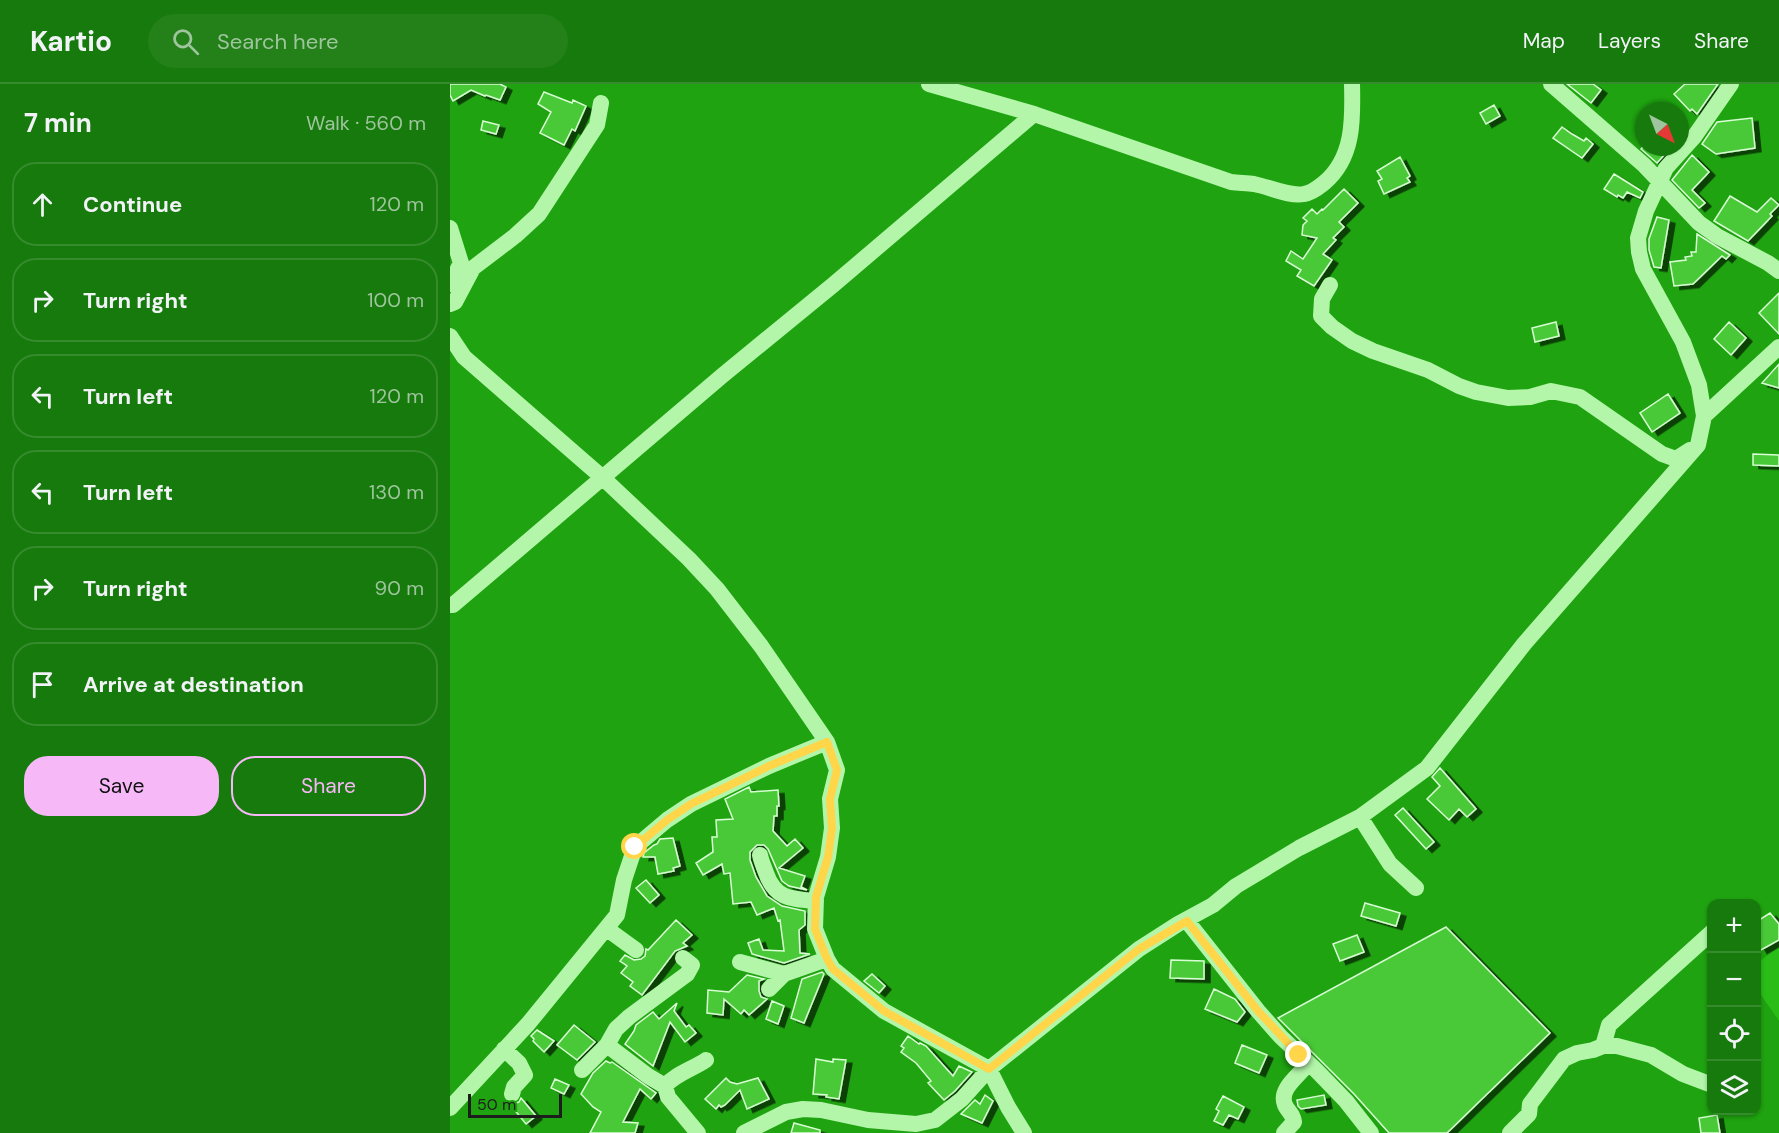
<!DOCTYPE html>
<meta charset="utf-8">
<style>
body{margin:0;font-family:"DM Sans",sans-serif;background:#24811a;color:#f1f3f6}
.controls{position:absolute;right:18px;bottom:18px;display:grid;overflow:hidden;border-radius:12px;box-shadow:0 2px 4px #0004}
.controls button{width:54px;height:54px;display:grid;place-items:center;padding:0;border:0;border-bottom:2px solid #368b2d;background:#177a0c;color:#f1f3f6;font:30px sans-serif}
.compass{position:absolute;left:1185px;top:18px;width:54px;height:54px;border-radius:50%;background:#177a0c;box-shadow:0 2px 4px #0004;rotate:138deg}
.scale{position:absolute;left:18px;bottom:15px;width:94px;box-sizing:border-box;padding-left:6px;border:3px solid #1d1d1d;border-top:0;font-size:16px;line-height:21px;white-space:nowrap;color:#1d1d1d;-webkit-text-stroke:4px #1fa310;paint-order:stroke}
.stop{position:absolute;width:18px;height:18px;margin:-14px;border:4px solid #ffd54a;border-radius:50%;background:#fff}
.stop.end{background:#ffd54a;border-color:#fff;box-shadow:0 2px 6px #0008}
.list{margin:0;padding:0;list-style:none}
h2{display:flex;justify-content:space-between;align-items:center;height:78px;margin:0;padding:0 24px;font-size:26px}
h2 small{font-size:20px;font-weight:400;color:#9ec59d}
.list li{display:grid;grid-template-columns:39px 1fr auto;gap:18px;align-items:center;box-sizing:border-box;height:84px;margin:0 12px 12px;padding:0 12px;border:2px solid #368b2d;border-radius:24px}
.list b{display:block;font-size:22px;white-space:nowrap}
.list em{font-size:20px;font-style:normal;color:#9ec59d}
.actions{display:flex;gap:12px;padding:18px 24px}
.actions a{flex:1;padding:14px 0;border:2px solid #f7b8f7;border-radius:24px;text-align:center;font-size:21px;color:#f7b8f7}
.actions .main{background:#f7b8f7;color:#111}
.icon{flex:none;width:33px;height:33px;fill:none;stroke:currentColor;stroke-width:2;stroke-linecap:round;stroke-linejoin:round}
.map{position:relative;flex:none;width:1329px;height:1049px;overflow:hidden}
header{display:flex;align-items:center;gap:36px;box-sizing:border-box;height:84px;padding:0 30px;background:#177a0c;border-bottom:2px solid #368b2d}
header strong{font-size:28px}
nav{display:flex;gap:33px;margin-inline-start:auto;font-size:21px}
.search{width:420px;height:54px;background:#24811a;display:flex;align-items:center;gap:15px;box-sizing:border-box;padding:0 21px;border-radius:33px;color:#9ec59d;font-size:22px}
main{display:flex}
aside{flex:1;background:#177a0c}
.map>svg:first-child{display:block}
</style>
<header>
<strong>Kartio</strong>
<div class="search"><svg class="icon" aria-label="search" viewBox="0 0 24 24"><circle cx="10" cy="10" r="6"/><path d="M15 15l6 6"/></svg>Search here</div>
<nav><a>Map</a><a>Layers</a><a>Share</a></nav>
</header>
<main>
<aside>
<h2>7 min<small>Walk · 560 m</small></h2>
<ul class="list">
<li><svg class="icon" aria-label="ahead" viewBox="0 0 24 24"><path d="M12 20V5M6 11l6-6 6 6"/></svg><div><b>Continue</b></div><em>120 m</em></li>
<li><svg class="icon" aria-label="right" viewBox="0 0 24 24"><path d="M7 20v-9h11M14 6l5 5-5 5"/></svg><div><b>Turn right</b></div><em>100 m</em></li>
<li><svg class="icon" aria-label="left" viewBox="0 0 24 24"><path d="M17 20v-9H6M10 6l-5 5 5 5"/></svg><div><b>Turn left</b></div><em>120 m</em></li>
<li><svg class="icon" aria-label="left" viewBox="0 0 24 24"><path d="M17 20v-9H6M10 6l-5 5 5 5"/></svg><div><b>Turn left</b></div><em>130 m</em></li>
<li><svg class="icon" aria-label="right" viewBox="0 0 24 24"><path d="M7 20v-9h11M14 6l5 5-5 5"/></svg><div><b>Turn right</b></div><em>90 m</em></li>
<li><svg class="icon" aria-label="arrive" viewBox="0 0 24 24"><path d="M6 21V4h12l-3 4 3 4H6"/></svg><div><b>Arrive at destination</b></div></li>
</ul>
<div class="actions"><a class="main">Save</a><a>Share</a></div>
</aside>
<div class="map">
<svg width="1329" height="1049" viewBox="0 0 1329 1049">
<defs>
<filter id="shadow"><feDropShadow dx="6" dy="3.5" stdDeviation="0" flood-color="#0009"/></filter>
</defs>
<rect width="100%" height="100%" fill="#1fa310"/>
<path fill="#2abd18" d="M1329 863V937L1307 905V879Z"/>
<path fill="#49c939" stroke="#d9fed4" stroke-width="1.5" filter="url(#shadow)" d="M0 0H50L56 3 50 16 36 11 35 12 21 6 3 17 0 11Z
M1117 0H1143L1151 6 1141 19Z
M1235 0H1268L1247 30 1242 25 1240 27 1224 10Z
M94 8 122 19 123 16 136 22 125 47 122 45 114 61 90 49 101 28 88 20Z
M1044 21 1050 32 1036 40 1030 29Z
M1302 34 1305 64 1266 70 1252 60 1267 38Z
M33 37 49 41 46 50 31 46Z
M1112 43 1122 50 1134 57 1136 54 1143 60 1132 74 1103 54Z
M1193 63 1203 68 1205 65 1215 70 1207 79 1191 65Z
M1242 71 1259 88 1242 106 1255 119 1249 124 1222 96Z
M950 73 960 92 957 94 960 98 934 110 928 97 932 95 927 87Z
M1164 90 1193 108 1190 114 1177 108 1173 114 1168 111 1167 113 1154 105Z
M894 105 908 119 889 138 894 143 883 154 886 156 873 170 882 176 864 202 847 192 851 186 836 177 841 167 853 175 867 154 852 151 853 141 857 137 853 134 862 125 867 130 872 125 873 126Z
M1280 112 1307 128 1321 114 1329 121 1320 130 1322 132 1298 157 1264 137Z
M1207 133 1219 136 1211 184 1204 183 1199 166V155Z
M1247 150 1280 171 1276 175 1272 172 1243 200 1224 202 1220 178 1236 176 1235 173 1242 172 1241 168H1246Z
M1329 209V250L1309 229Z
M1106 238 1109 252 1085 258 1082 244Z
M1279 238 1296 254 1281 271 1264 255Z
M1329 280V304L1312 299Z
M1218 310 1230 329 1202 348 1190 329Z
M1303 370 1329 371V382L1303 381Z
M990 684 1026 725 1017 733 1009 725 999 736 977 715 990 702 982 693Z
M299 703 301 708 328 706 329 722H327V732H324L323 747 337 762 345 755 353 764 329 784 355 792 351 803 357 806 339 802 332 797 318 765 314 761H307L300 768V776L306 793 317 812 332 822 355 827V841L349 846 350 869 360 870 334 879 302 870 298 859 309 855 313 866 334 867 330 836 328 837 324 824 307 831 301 818 283 820 280 789 274 790 272 780 253 791 246 779 263 768 262 753H267L266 736 283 735 275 715Z
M953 724 984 758 976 765 945 731Z
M223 754 230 782 223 784 224 787 208 790 205 773H193L194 769 204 761 207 760 210 755Z
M196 796 209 811 200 819 186 804Z
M915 819 950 829 946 842 911 832Z
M1320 829 1329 840V856L1311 866 1306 856V838Z
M226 836 242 851 233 859 237 862 225 867 192 911 180 902 183 898 171 889 177 882 170 877 175 871 184 876 191 875 195 872 196 865 198 866Z
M996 843 1100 949 997 1049H939L904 1010 828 934Z
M907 851 914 868 890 877 883 860Z
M721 876 754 877V895L720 894Z
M372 888 374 890 354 939 341 934 352 895Z
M422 890 435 902 429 909 414 897Z
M297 891 314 895 309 897V907L311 913 317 915 299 931 294 926 291 930 274 915 273 931 257 929 258 906 279 908Z
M764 905 785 915 795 928 787 938 755 925Z
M322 917 334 922 328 940 316 935Z
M227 919 224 927 236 943 239 941 246 949 235 958 220 938 203 982 175 960 184 947 186 941 203 928 209 935Z
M124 941 145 958 127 976 107 961Z
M87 946 104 957 94 968 83 957 84 955 81 952Z
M458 952 469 960 470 959 476 962 503 992 509 982 522 988 505 1007 494 1016 478 999 481 997 466 979 451 968 454 964 451 962Z
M792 961 817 971 809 989 785 979Z
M366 975 383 978V975L396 976 389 1015 376 1013 377 1011 363 1010Z
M156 977 160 979 162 978 206 1009 201 1015 190 1005 173 1038 188 1039 185 1049H140L151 1028 143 1023 131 1010 143 989Z
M276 994 280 998 287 1000 308 994 319 1015 297 1025 290 1006 275 1021 271 1023 269 1021 266 1025 255 1015Z
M105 995 119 1001 114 1010 101 1004Z
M535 1011 543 1017 532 1039 511 1030 525 1016 530 1020Z
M874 1011 876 1021 851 1025 848 1022 847 1016Z
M773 1012 794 1023 788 1035 779 1031 773 1041 764 1037 769 1027 766 1025Z
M71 1014 86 1032 76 1040 63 1024 64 1023 63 1020 69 1018Z
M1267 1031 1270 1049H1251L1249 1034Z
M344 1039 370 1046V1049H341Z"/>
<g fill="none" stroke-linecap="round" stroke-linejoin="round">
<path stroke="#b3f6aa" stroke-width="16" d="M479 0 584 30 781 98C789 99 797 99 804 100 820 103 839 113 854 110 862 109 869 103 874 99 904 74 903 35 902 0
M1101 0 1194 81 1249 139 1267 152 1318 179 1329 187
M0 144 11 179 0 200
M880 201 872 215 871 232 882 243 902 257 923 267 978 286 1009 302 1026 308 1058 314 1080 313 1101 307 1130 313 1212 370 1226 375 1240 366
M0 220 5 218 23 184 65 152 89 130 147 41 151 19
M0 252 14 273 153 394 239 475 267 505 311 562 377 658 387 686 380 715 382 744 378 773 366 813 365 845 377 875 383 885 434 927 539 985 558 1023 574 1049
M1254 332 1329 263
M0 521H3L273 291 383 201 584 30
M910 733 940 780 966 804
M310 771C311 777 314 783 316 789 325 815 341 815 366 817
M737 837 808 927 831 953 866 986 896 1017 921 1049
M157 845 186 866
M290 878 334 890
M319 905 334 890 377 875
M157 961 198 992 215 1002
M1153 962H1167L1201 971 1233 990 1262 1001
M54 965 69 979 75 991 64 1003 62 1010
M132 986 157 961 166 945 179 933 237 890 242 881 233 874
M0 1024 78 940 167 831 174 796 185 763 217 736 241 720 319 682 377 658
M248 1049 218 1013 215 1002C225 990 243 985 256 976
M294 1049 336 1028 353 1025 371 1026 418 1036 466 1040 485 1036 512 1015 539 985 689 865 728 840 763 821 786 802 849 764 910 733 977 684 1074 560 1248 361 1254 332 1249 301 1233 258 1193 185 1189 168 1188 154 1196 127 1216 84 1244 53 1281 0
M834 1049 844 1038C843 1029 838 1028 835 1021 828 1004 851 991 858 979
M1060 1049 1079 1030 1080 1020 1114 975 1127 969 1143 966 1153 962 1159 941 1262 848"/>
</g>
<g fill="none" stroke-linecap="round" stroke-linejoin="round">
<path stroke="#ffd54a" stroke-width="8" d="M185 763 217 736 241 720 319 682 377 658 387 686 380 715 382 744 378 773 366 813 365 845 377 875 383 885 434 927 539 985 689 865 737 837 808 927 849 971"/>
</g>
</svg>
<div class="controls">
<button>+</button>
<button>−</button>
<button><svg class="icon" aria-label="locate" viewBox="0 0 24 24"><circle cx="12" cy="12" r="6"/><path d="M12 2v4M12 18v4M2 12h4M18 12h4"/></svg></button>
<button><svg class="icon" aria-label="layers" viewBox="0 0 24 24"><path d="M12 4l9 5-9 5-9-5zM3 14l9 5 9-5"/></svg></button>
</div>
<svg class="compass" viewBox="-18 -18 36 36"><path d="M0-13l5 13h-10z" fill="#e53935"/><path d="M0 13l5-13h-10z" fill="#9ec59d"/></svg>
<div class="scale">50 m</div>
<div class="stop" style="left:185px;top:763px"></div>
<div class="stop end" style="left:849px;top:971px"></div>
</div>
</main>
